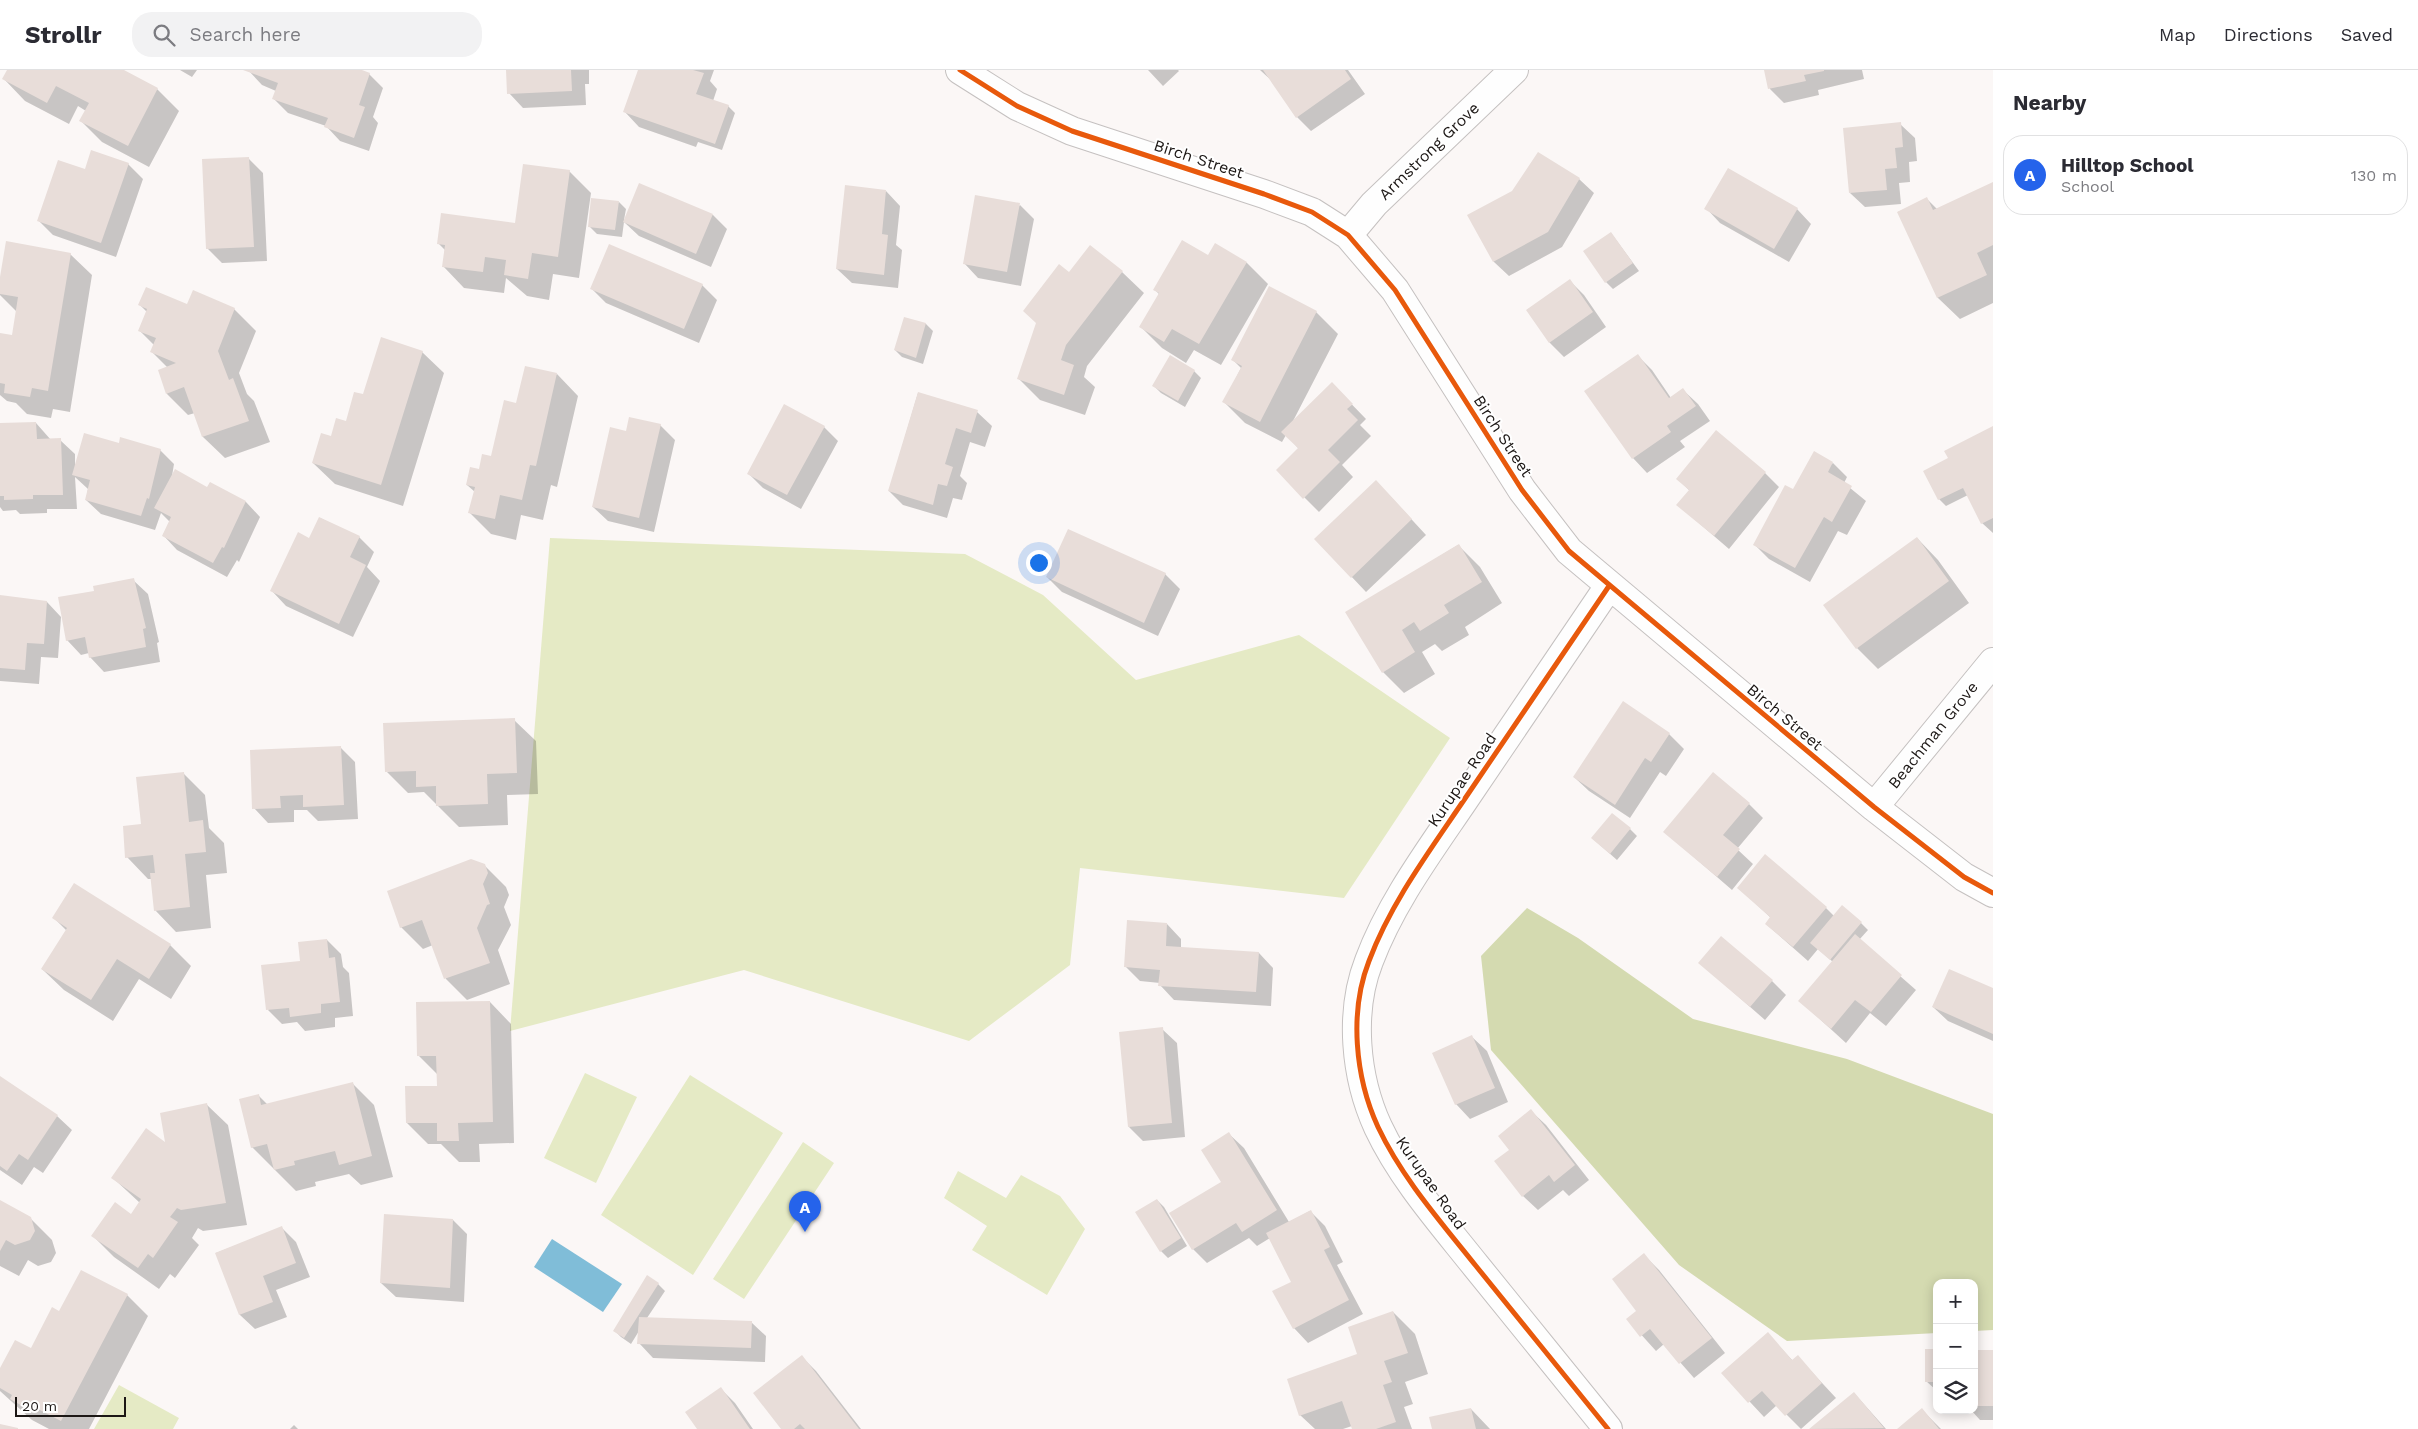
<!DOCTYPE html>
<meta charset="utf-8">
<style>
body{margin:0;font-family:"Work Sans",sans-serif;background:#f2f2f3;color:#2b2b33}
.controls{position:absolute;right:15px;bottom:15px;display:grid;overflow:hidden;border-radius:10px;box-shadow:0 2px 12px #0003}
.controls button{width:45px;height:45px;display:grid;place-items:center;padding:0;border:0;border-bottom:1px solid #e1e1e2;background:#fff;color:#2b2b33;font:25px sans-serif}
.scale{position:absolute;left:15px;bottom:12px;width:111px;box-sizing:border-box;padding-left:5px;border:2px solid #1c1715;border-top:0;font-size:14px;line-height:18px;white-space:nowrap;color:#1c1715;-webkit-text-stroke:4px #fff;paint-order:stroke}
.you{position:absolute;left:1038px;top:492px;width:18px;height:18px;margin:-12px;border:4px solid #fff;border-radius:50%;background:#1a73e8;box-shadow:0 0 0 8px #1a73e833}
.badge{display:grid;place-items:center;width:32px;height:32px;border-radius:50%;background:#2563eb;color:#fff;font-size:16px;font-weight:700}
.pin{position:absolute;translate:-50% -41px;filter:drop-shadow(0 1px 2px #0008)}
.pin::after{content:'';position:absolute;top:26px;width:18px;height:15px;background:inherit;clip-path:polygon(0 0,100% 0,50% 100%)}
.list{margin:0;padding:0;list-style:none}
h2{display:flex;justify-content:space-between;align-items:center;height:65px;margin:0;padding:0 20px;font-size:21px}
h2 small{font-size:16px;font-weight:400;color:#7c7c81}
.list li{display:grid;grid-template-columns:32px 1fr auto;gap:15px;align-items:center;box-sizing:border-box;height:80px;margin:0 10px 10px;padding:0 10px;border:1px solid #e1e1e2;border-radius:20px}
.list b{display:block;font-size:19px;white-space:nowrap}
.list p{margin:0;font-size:16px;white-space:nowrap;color:#7c7c81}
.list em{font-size:16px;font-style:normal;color:#7c7c81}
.icon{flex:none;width:28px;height:28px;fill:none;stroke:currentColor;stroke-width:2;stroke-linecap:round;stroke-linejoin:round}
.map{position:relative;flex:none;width:1993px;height:1359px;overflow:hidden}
header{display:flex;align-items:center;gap:30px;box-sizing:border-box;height:70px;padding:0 25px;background:#fff;border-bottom:1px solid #e1e1e2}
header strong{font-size:24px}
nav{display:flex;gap:28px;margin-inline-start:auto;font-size:18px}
.search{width:350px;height:45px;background:#f2f2f3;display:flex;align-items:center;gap:12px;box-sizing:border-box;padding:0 18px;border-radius:20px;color:#7c7c81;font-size:19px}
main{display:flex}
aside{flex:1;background:#fff}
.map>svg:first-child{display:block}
</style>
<header>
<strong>Strollr</strong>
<div class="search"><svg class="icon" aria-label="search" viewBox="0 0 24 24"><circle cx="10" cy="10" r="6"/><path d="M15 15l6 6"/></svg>Search here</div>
<nav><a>Map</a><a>Directions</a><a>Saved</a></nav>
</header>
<main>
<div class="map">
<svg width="1993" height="1359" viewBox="0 0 1993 1359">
<rect width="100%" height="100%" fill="#fbf7f6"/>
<path fill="#e5eac5" d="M550 468 965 484 1043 525 1136 610 1299 565 1450 668 1344 828 1080 798 1070 895 969 971 744 900 510 961Z
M585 1003 637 1027 596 1113 544 1088Z
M690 1005 783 1063 693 1205 601 1145Z
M803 1072 834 1093 744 1229 713 1209Z
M958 1101 1006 1128 1021 1105 1060 1126 1085 1159 1047 1225 972 1180 987 1156 944 1128Z
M119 1315 179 1348 173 1359H94Z"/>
<path fill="#d4dab0" d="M1527 838 1578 868 1693 949 1847 989 1993 1044V1260L1974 1261V1213H1937V1263L1787 1271 1679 1195 1491 980 1481 886Z"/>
<path fill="#80bdd8" d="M552 1169 622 1214 603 1242 534 1197Z"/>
<path fill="#0003" d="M8 0H121L157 19 179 41 149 97 102 72 81 51 86 41 78 36 69 54 25 31 4 9Z
M180 0H197L192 7Z
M248 0H359L369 4 383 18 373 47 378 53 369 81 340 71 326 56 288 43 274 29 276 21 262 15Z
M508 0H589V14H585L586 35 523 38 509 23Z
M640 0H714L710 11 717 19 713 31 728 36 735 43 722 80 698 72 696 77 639 57 625 42Z
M1148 0H1178L1179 1 1163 16Z
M1260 0H1348L1365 24 1311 61 1297 47 1273 12Z
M1765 0H1862L1864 9 1818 20 1819 25 1784 33 1770 19Z
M1900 54 1915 68 1917 91 1909 92 1910 112 1899 113 1901 134 1865 137 1850 123Z
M249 89 263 103 267 191 222 193 207 178Z
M128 94 143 109 116 187 53 165 38 150 85 101Z
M569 101 591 123 579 208 553 204 549 230 527 226 506 208 504 223 464 218 443 196 445 180 438 173 516 154Z
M1579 109 1594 123 1562 177 1509 206 1494 192 1469 146Z
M1993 114V233L1960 249 1938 228 1898 142 1927 129 1938 140Z
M886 121 900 136 896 175 902 180 898 218 852 213 837 199Z
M619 132 626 139 624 150 713 145 727 159 711 197 639 166 624 152 622 167 597 164 590 157Z
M1020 135 1034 149 1021 216 978 208 964 193Z
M1706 138 1797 139 1811 154 1789 192 1720 153Z
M1611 163 1639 201 1613 219 1606 212Z
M1216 175 1247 193 1268 214 1221 295 1194 280 1186 293 1162 278 1141 257 1159 224 1155 220 1209 187Z
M70 184 92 205 70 342 53 339 51 348 27 344 16 333 7 331 0 325V264L13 266 17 242 0 225V215Z
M1122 202 1144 223 1087 296 1084 307 1095 317 1085 345 1040 330 1019 309 1070 204Z
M1570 211 1584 225 1606 257 1564 287 1550 273 1527 240Z
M702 215 717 230 699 273 606 233 591 218Z
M1270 218 1316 242 1338 264 1292 353 1332 314 1366 349 1360 355 1371 366 1342 395 1353 407 1319 442 1277 400 1299 379 1286 365 1282 372 1245 353 1224 332 1241 298 1233 290Z
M140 235 234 239 256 261 239 303 247 324 254 331 270 372 225 388 203 367 195 343 188 345 167 324 168 298 152 282 154 275 139 260 147 242Z
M905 248 926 254 933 261 923 294 902 287 895 280Z
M422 282 444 303 403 436 335 414 313 393 346 352 364 326Z
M1638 286 1652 300 1671 328 1683 320 1698 334 1710 351 1680 371 1685 377 1647 403 1633 388Z
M1194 301 1201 308 1185 337 1161 323 1154 316Z
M557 304 578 326 557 417 551 415 543 450 521 445 516 470 491 464 470 443 475 422 467 415 492 387 517 335Z
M918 323 977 342 992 356 985 377 970 372 960 406 967 413 962 430 953 428 947 448 903 435 889 421Z
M36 353 51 370H60L75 384V396L120 374 160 380 174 394 172 406 208 418 210 413 246 432 260 447 239 492 237 490 227 507 177 480 163 465 170 452 161 443 155 460 101 444 86 430 88 419 75 407 77 439H47V443L20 444 16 440 3 441 0 437V354Z
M660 355 675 370 654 462 608 451 593 437 627 362Z
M824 357 838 371 801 439 763 418 748 403Z
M1993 358V463L1982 453 1968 425 1946 436 1939 429 1950 389Z
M1833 393 1847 407 1844 413 1866 431 1847 465 1838 461 1810 512 1769 489 1754 474 1793 421Z
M1765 403 1779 417 1729 479 1678 435 1690 421 1678 409Z
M1390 426 1426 465 1366 522 1316 469Z
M320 448 359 467 374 482 367 497 380 511 353 567 286 536 272 521 310 469Z
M1917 468 1938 490 1969 533 1878 599 1857 578Z
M1458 475 1480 497 1502 533 1465 557 1469 565 1442 581 1435 574 1422 582 1435 604 1404 623 1383 602 1347 543Z
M1165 504 1180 519 1158 566 1062 522 1047 507Z
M133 510 148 524 159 572 157 573 160 592 104 602 90 587 89 583 81 585 67 570Z
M0 526 47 532 61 547 58 588 41 587 39 614 0 611Z
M1623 633 1669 664 1684 679 1666 706 1660 702 1630 748 1589 721 1574 707Z
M514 650 536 671 538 724 507 725 508 755 459 757 424 722 408 723 387 702Z
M341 678 355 692 358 749 318 751 307 740H294V752L268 753 254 738Z
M184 704 205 725 209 758 224 773 227 803 206 805 211 858 176 862 155 840 152 809H148L127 787 142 756Z
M1749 734 1763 748 1737 779 1753 794 1732 820 1665 762Z
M1630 759 1637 766 1617 790 1592 768Z
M484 795 506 817 509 825 504 837 511 855 498 880 510 914 467 930 446 909 433 875 423 879 401 857Z
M1739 818 1826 838 1834 846 1861 853 1868 860 1859 870 1916 920 1886 956 1870 943 1846 973 1800 931 1833 892 1818 879 1808 891 1766 854 1771 848Z
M54 848 170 875 191 896 171 929 139 909 113 951 64 920 42 899 67 861Z
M1167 854 1181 869V878L1259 883 1273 898 1271 936 1174 930 1160 915V913L1140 911 1126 897Z
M327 870 341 884 343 897 349 903 353 946 335 948V957L305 961 297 952 282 954 268 940 301 892Z
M1700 893 1772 911 1786 925 1765 950Z
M1993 919V971L1948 951 1933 937Z
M490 932 511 954 514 1073 479 1074 480 1092H459L441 1074H428L407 1053 438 1017V1005L418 985Z
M1162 959 1177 973 1185 1067 1143 1071 1129 1057Z
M1472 967 1487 981 1508 1032 1470 1049 1456 1034Z
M0 1008 57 1046 72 1060 43 1103 34 1097 22 1115 0 1100Z
M352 1013 374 1035 393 1107 361 1115 349 1104 315 1112 316 1116 296 1121 252 1077 258 1025 268 1035Z
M206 1034 228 1055 247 1155 203 1161 198 1158 192 1168 199 1175 175 1208 170 1204 159 1219 114 1187 93 1166 131 1146 140 1133 113 1108 167 1075Z
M1531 1041 1546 1055 1589 1110 1569 1126 1563 1120 1538 1140 1523 1126 1511 1080Z
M1229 1064 1244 1078 1289 1152 1310 1141 1325 1156 1343 1192 1337 1195 1363 1244 1308 1273 1294 1258 1292 1212 1270 1168 1257 1176 1249 1168 1207 1193 1193 1179 1223 1112Z
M1157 1130 1164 1137 1187 1176 1168 1188 1161 1181Z
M0 1131 30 1148 52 1170 56 1183 51 1192 38 1196 28 1190 19 1206 0 1196Z
M453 1150 467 1164 464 1232 396 1227 381 1213Z
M282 1158 296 1172 310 1207 276 1220 287 1247 255 1259 240 1245 216 1183Z
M1644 1185 1659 1200 1725 1283 1694 1308 1664 1274 1656 1281 1628 1250 1638 1241Z
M658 1214 665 1221 647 1248 751 1252 766 1266 765 1292 653 1288 639 1273V1261L631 1274 621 1267 614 1260Z
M127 1225 148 1246 89 1359H49L32 1350 0 1321V1301L31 1280 60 1242Z
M1393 1242 1415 1264 1428 1304 1405 1312 1413 1334 1404 1337 1412 1359H1353L1352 1356 1343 1359H1315L1300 1345 1359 1285Z
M1768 1264 1793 1291 1798 1287 1836 1328 1801 1359 1777 1335 1764 1347 1723 1303Z
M1937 1280V1326V1321L1926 1311Z
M1974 1281H1993V1350H1980L1971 1340H1960H1974Z
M802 1287 816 1301 861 1359H782Z
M721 1319 735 1333 753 1359H699Z
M1854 1323 1886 1359H1811Z
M1471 1339 1490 1359H1433Z
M1922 1340 1941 1359H1899Z
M294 1355 298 1359H290Z"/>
<path fill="#e8ddd9" d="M7 0H124L158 18 128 76 79 51 89 33 56 16 47 33 2 9Z
M243 0H362L370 3 359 35 365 37 354 68 324 57 328 48 272 29 278 13Z
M506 0H571L572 21 507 24Z
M638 0H693L704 3 696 24 729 35 715 74 623 42Z
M1263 0H1345L1351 9 1296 48Z
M1764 0H1824V1L1804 5 1806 11 1768 19Z
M1901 52 1903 77 1895 78 1897 98 1885 99 1887 120 1849 123 1843 58Z
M91 80 129 93 101 173 37 151 58 90 85 99Z
M1538 82 1580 108 1548 162 1493 192 1467 145 1512 121Z
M249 87 254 177 206 179 202 89Z
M523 94 570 100 558 187 532 183 528 209 504 205 506 190 485 187 483 202 442 197 445 175 437 174 441 143 515 153Z
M1728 98 1798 138 1774 179 1704 139Z
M1993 112V175L1977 183 1987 205 1937 228 1897 142 1927 127 1933 140Z
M639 113 713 144 696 184 623 152Z
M845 115 886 120 882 164 888 165 884 205 836 199Z
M975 125 1020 133 1007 202 963 194Z
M591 128 619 131 615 160 588 157Z
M1611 162 1633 193 1605 213 1583 181Z
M1182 170 1208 185 1215 173 1247 192 1199 274 1172 259 1164 272 1139 257 1159 223 1153 220Z
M6 171 71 183 48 321 32 318 30 327 4 323 5 314 0 313V263L12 265 18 227 0 224V207Z
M609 174 703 214 684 259 590 219Z
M1090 175 1123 201 1066 275 1061 290 1074 295 1064 325 1017 309 1036 253 1023 241 1059 194 1069 202Z
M1570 209 1593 242 1549 273 1526 240Z
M1269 216 1317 241 1260 352 1222 332 1242 296 1231 290Z
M146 217 187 234 193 220 235 238 218 281 229 310 233 308 249 351 202 367 184 317 166 324 158 300 176 293 150 282 156 268 138 261 147 239 138 235Z
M904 247 926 253 916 288 894 280Z
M381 267 423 281 381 415 312 393 321 363 331 366 336 348 346 351 354 322 363 324Z
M1638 284 1669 328 1683 318 1696 336 1667 356 1671 362 1632 389 1584 321Z
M1170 285 1195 300 1178 331 1152 316Z
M525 296 557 303 536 396 530 395 522 430 500 425 495 449 468 443 475 417 466 415 470 397 479 399 482 384 491 386 504 330 516 333Z
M1332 312 1353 334 1347 339 1358 350 1328 380 1340 392 1303 429 1276 400 1298 378 1281 362Z
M918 322 978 340 971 363 956 358 945 394 953 397 947 416 938 414 933 435 888 421Z
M784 334 825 356 787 425 747 404Z
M629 347 661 354 639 448 592 437 610 357 626 361Z
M36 352 37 369 61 368 63 425H33V429L4 430V426H0V353Z
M1993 356V448L1981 454 1963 418 1938 430 1923 401 1948 388 1944 381Z
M1716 360 1766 402 1714 466 1676 435 1689 420 1676 409Z
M84 363 119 373 120 367 161 379 149 429 147 428 141 446 85 430 90 410 72 405Z
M1814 381 1833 392 1828 402 1852 416 1832 452 1824 447 1795 498 1753 475 1785 415 1793 419Z
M175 399 207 417 210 412 246 431 224 478 222 477 213 493 162 466 171 447 154 438Z
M1376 410 1412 449 1351 508 1314 469Z
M319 447 360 466 350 487 366 495 339 554 270 521 298 462 309 468Z
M1068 459 1166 503 1144 553 1046 507Z
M1917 467 1949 511 1856 579 1823 535Z
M1459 474 1482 512 1444 535 1449 543 1420 561 1414 552 1402 560 1415 582 1382 603 1345 542Z
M134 508 146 558 143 559 146 577 89 588 85 567 66 571 58 527 94 521 93 516Z
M0 525 47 531 44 574 27 573 25 600 0 598Z
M1623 631 1670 663 1651 692 1645 688 1615 735 1573 707Z
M515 648 517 703 487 704 488 734 436 736V716L416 717V701L385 702 383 653Z
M341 676 344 735 303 737V725L280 726 281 738 252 739 250 680Z
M184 702 189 752 203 750 206 782 185 784 190 837 154 841 150 803H155L153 785 125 788 123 756 141 754 136 707Z
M1713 702 1750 733 1723 765 1740 779 1717 807 1663 762Z
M1612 743 1631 758 1610 784 1591 768Z
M1765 784 1827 837 1793 877 1765 854 1770 847 1737 818Z
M471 789 485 794 488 803 483 814 490 834 487 835 477 858 490 893 444 909 422 850 400 858 387 821Z
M74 813 171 874 149 909 117 889 91 930 41 899 67 858 52 848Z
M1842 835 1862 852 1830 890 1810 873Z
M1127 850 1167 853 1166 876 1259 882 1256 922 1158 916 1160 900 1124 897Z
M1855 864 1902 905 1871 942 1855 930 1831 959 1798 931Z
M1721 866 1773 910 1750 937 1698 893Z
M327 869 329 888 335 887 340 932 321 934V943L290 947 289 938 266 940 261 895 300 891 298 872Z
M1949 899 1993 918V964L1932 937Z
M490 931 493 1052 458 1053 459 1071H437V1053H406L405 1016H437L436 986H417L416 932Z
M1163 957 1172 1053 1128 1057 1119 962Z
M1472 965 1495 1018 1455 1035 1432 983Z
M0 1006 58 1045 28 1090 19 1084 7 1101 0 1096Z
M353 1012 372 1086 339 1095 335 1081 294 1091 295 1095 274 1100 267 1074 251 1078 239 1029 259 1024 261 1035Z
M207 1033 226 1133 181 1140 177 1138 170 1147 178 1152 153 1188 148 1184 138 1198 91 1166 115 1132 131 1144 141 1129 111 1108 146 1058 165 1072 160 1043Z
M1531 1039 1575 1095 1554 1112 1549 1105 1522 1127 1494 1091 1509 1080 1498 1066Z
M1229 1062 1277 1140 1242 1162 1236 1153 1192 1180 1169 1143 1221 1112 1201 1080Z
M1157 1129 1181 1168 1160 1182 1135 1142Z
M0 1130 31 1147 35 1161 30 1170 15 1175 6 1170 0 1181Z
M1311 1140 1330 1177 1324 1180 1349 1230 1293 1259 1272 1221 1291 1212 1266 1163Z
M384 1144 453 1149 450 1218 380 1213Z
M282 1156 296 1193 263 1206 273 1232 239 1245 215 1183Z
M1644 1183 1712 1268 1679 1294 1650 1259 1640 1267 1626 1249 1636 1241 1612 1209Z
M81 1200 128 1224 61 1351 38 1339 35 1343 10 1329 12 1325 0 1318V1298L15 1270 31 1278 52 1237 59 1241Z
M647 1205 659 1213 624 1268 613 1261Z
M1393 1241 1408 1283 1384 1291 1392 1312 1383 1315 1396 1352 1376 1359H1352L1342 1331 1299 1346 1287 1309 1357 1284 1348 1257Z
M639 1247 752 1251 751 1278 637 1274Z
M1768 1262 1792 1290 1798 1285 1822 1313 1785 1346 1762 1321 1748 1333 1721 1303Z
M1925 1279H1937V1312H1925Z
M1974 1280H1993V1336H1974Z
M802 1285 859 1359H805L800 1354 794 1359H781L753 1323Z
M721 1317 750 1359H697L685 1342Z
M1854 1322 1884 1358 1809 1359Z
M1471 1338 1476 1359H1432L1429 1347Z
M1922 1338 1939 1359H1897Z
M0 1354 18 1358V1359H0Z"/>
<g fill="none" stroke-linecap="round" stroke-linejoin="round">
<g stroke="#c5c1c0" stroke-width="30">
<path id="minor" d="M960 0 1017 36 1072 61 1264 124 1312 142 1348 165 1395 220 1522 420 1569 481 1874 737 1964 807 1993 823
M1348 165 1374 134 1514 0
M1874 737 1993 592
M1608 1359C1564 1305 1520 1250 1476 1196 1441 1152 1402 1108 1378 1057 1355 1007 1349 942 1369 891 1391 832 1431 779 1466 727 1514 657 1561 586 1609 516"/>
</g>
<use href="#minor" stroke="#fefefe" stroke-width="28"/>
<g stroke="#fff" stroke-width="8">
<path id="cycleway" d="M960 0 1017 36 1072 61 1264 124 1312 142 1348 165 1395 220 1522 420 1569 481 1874 737 1964 807 1993 823
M1608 1359C1564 1305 1520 1250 1476 1196 1441 1152 1402 1108 1378 1057 1355 1007 1349 942 1369 891 1391 832 1431 779 1466 727 1514 657 1561 586 1609 516"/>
</g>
<use href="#cycleway" stroke="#e8590c" stroke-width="5"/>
</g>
<g text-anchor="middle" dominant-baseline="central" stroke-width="4" stroke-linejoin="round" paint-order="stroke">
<g font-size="16" fill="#1c1715" stroke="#fff">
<text transform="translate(1429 81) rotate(-44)">Armstrong Grove</text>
<text transform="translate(1199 89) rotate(18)">Birch Street</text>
<text transform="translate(1503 366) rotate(57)">Birch Street</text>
<text transform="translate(1785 647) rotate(40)">Birch Street</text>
<text transform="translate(1933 665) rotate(-51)">Beachman Grove</text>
<text transform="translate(1462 710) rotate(-56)">Kurupae Road</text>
<text transform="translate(1431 1113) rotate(55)">Kurupae Road</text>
</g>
</g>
</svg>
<div class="controls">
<button>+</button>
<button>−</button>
<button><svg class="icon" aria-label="layers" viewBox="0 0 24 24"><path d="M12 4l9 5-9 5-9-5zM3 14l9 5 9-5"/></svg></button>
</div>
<div class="scale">20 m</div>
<div class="you"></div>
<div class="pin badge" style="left:805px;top:1162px">A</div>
</div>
<aside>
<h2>Nearby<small></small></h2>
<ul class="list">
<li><span class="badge">A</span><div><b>Hilltop School</b><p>School</p></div><em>130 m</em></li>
</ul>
</aside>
</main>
